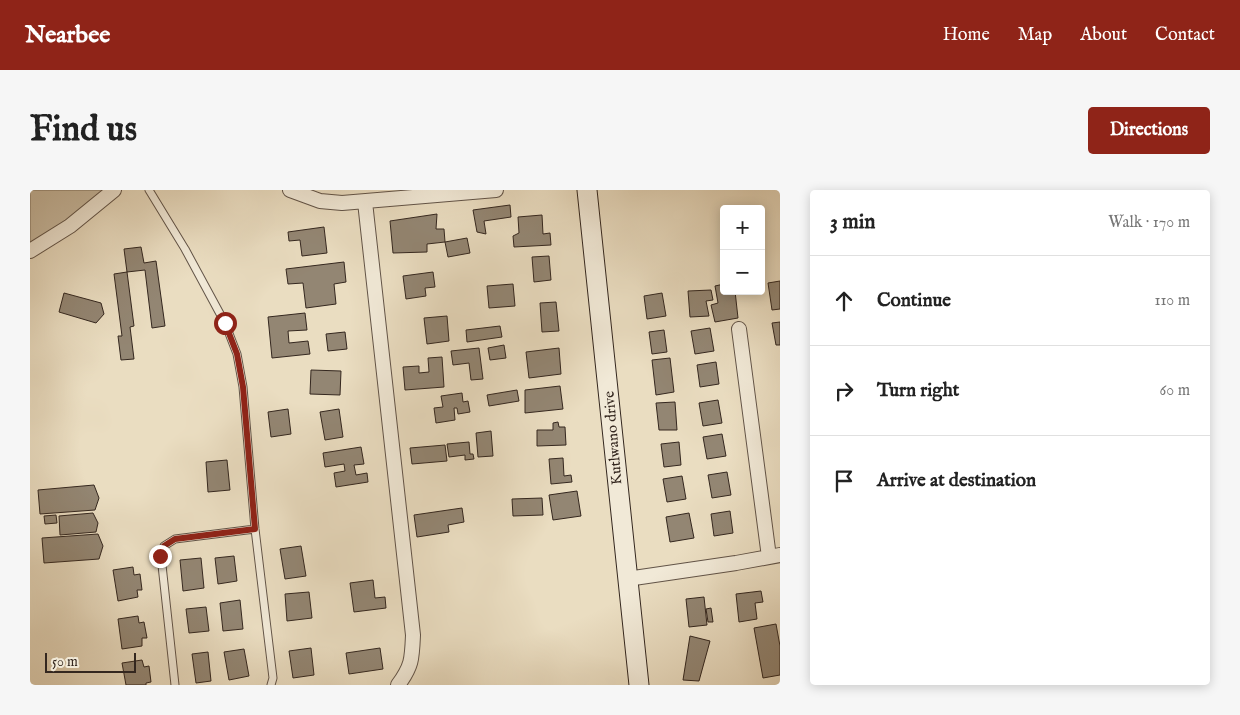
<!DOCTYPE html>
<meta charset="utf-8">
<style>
body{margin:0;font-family:"IM FELL English",serif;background:#f6f6f6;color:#222}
.controls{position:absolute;right:15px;top:15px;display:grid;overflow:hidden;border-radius:5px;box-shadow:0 2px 12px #0003}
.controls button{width:45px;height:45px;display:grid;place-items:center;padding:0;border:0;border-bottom:1px solid #e0e0e0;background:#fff;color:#222;font:25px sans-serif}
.scale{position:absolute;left:15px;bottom:12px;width:91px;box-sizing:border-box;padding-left:5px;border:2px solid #34271f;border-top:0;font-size:14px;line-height:18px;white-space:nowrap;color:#34271f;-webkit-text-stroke:4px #f1e9d7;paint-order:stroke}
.stop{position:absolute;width:15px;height:15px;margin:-11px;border:4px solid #8f2418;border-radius:50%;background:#fff}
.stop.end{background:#8f2418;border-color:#fff;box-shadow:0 1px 5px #0008}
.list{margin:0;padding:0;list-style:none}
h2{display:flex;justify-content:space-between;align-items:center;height:65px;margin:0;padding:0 20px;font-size:21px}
h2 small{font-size:16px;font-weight:400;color:#767676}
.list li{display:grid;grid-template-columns:32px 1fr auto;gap:15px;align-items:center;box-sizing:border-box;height:90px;padding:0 20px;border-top:1px solid #e0e0e0}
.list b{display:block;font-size:19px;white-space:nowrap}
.list em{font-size:16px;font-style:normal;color:#767676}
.icon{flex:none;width:28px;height:28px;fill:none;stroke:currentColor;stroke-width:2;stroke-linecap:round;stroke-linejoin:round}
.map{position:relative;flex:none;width:750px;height:495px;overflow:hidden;border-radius:5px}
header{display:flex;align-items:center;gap:30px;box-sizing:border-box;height:70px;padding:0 25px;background:#8f2418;color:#fff}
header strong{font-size:24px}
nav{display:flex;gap:28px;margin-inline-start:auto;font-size:18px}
.intro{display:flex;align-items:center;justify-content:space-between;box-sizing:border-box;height:120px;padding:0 30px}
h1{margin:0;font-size:35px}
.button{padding:12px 22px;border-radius:5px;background:#8f2418;color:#fff;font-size:18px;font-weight:700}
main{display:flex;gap:30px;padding:0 30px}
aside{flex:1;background:#fff;border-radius:5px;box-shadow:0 2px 12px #0003}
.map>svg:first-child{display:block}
</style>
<header>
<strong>Nearbee</strong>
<nav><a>Home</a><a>Map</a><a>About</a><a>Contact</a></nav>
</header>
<div class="intro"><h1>Find us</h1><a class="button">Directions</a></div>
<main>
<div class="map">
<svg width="750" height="495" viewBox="0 0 750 495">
<rect width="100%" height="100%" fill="#eaddc1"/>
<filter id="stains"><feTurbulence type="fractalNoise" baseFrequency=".004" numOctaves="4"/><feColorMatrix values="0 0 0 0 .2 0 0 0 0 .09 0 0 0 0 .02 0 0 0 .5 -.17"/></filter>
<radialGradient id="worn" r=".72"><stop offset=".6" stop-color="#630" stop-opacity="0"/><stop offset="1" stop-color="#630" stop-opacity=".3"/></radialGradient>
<path fill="#cbbea5" stroke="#807262" d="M0 0H83L0 54Z"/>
<path fill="#938673" stroke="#34271f" d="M480 15 481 27 454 31 456 44 447 42 443 20Z
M407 24 406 39H414L415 52 397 54V62L363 63 360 31Z
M512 25 513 44 520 43 521 55 484 57 483 46 489 43 488 27Z
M294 37 297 63 272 66 270 50 259 51 258 42Z
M437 48 440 63 418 67 415 52Z
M111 57 114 73 126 71 135 136 122 138 115 80 97 82 104 136 100 137 104 169 91 170 88 146H92L84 84 97 82 94 59Z
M519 66 521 90 504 92 502 67Z
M314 72 316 92 304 94 306 114 276 118 273 93 258 94 256 79Z
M403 82 405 97 395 98 396 106 376 109 373 86Z
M750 91V119L742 120 738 93Z
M483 94 485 116 459 118 457 96Z
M694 94V101H705L708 128 685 132 681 115 688 113 685 96Z
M681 100 683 110 676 111 679 126 660 127 658 101Z
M34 103 71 113 74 124 66 133 29 122Z
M632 103 636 126 617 129 614 106Z
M526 112 529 141 512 142 510 113Z
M275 123 277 140 258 141 259 153 278 151 280 164 242 168 238 127Z
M417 126 419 151 397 154 394 128Z
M750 132V155H746L742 133Z
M470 136 472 147 437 152 436 140Z
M680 138 684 161 665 164 661 141Z
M634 140 637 162 622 164 619 142Z
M315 142 317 159 298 161 296 144Z
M474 155 476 168 460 170 458 158Z
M449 158 453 189 441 190 439 173 423 175 421 161Z
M529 158 531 184 499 188 496 162Z
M412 167 414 197 375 200 373 177 389 176V183L399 182 398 168Z
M640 168 644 202 626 205 622 170Z
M686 172 689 194 670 197 667 175Z
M281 180 311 181 310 205 280 204Z
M530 196 533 219 495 223V200Z
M487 200 489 211 459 216 457 205Z
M432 203 433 212 438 211 440 222 428 224 427 218H424L425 230 406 233 404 218 413 217 411 206Z
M688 210 692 233 673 236 669 213Z
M645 212 647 240H629L626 213Z
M258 219 261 244 241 247 238 222Z
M309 219 313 247 295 250 290 222Z
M528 232 529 237H535L536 255 507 256V240H523V233Z
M461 241 463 266 448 267 446 243Z
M692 244 696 266 677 269 673 247Z
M439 252 440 264H443L444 269 435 270V265L419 267 417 254Z
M649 252 651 275 634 277 631 254Z
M415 255 417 271 382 274 380 258Z
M331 257 334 274 324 275 326 285 337 283 338 292 306 297 304 283 315 281 314 274 295 277 293 263Z
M533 268 534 286 541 285 542 292 521 294 519 269Z
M197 270 200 300 178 302 176 272Z
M697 282 701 305 682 308 678 285Z
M652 286 656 309 637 312 633 289Z
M64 295 69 308 65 320 10 324 8 300Z
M547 301 551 326 523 330 519 305Z
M512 308 513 325 483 326 482 309Z
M432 318 434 332 418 335 419 342 387 347 384 325Z
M700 321 703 343 684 346 681 324Z
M63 323 68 333 66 342 30 345 29 326Z
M659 323 664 348 640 352 636 327Z
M26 325 27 333 15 334 14 326Z
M68 344 73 356 69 369 14 373 12 348Z
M271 356 276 386 255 389 250 359Z
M204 366 207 391 188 394 185 368Z
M171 368 174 398 153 401 150 370Z
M103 377 104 385 110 384 112 400H107L108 407 88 411 83 380Z
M343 390 345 408 355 407 356 418 324 422 320 393Z
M731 401 733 412 725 413 727 429 709 432 706 404Z
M279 402 282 428 257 431 255 404Z
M674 407 677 435 659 437 656 409Z
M210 410 213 439 193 441 190 413Z
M176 417 179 441 159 443 156 419Z
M681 418 683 432H678L676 419Z
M108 426 109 433 114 432 117 448H112V456L92 459 88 429Z
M746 434 750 456V485L733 488 724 438Z
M660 446 680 451 669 491 653 490Z
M281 458 284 485 263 488 259 461Z
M350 458 353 479 319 484 316 463Z
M214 459 219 486 199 490 194 462Z
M178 462 181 491 166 493 162 464Z
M112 470 114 477 119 476 121 492 116 493V495H96L92 473Z"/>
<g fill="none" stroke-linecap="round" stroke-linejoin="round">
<g stroke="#625448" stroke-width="9">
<path id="lane" d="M119 0 155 59 195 133 207 164 213 197 225 339 243 488 241 495
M145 495 131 366 134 356 145 349 225 339"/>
</g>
<g stroke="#625448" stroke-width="16">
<path id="street" d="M260 0 290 11 312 13 466 0
M335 12 383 445C382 469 382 476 368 495
M0 61 40 36 84 0
M709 139 739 367
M597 389 706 373 750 365"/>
</g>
<g stroke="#34271f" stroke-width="21">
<path id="secondary" d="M557 0 609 495"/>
</g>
<use href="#lane" stroke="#f1e9d7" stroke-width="7"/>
<use href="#street" stroke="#f1e9d7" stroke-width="14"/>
<use href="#secondary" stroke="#f1e9d7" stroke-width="19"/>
</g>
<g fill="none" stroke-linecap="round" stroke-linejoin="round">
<path stroke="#8f2418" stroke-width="6" d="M130 366 134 356 145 349 225 339 213 197 207 164 195 133"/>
</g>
<g text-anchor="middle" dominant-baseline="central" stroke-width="4" stroke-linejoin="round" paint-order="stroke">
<g font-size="15" fill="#34271f" stroke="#f1e9d7">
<text transform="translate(583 248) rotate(-95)">Kutlwano drive</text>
</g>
</g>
<rect width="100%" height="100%" filter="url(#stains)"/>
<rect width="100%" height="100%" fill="url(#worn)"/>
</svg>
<div class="controls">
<button>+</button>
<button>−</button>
</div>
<div class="scale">50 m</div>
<div class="stop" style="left:195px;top:133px"></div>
<div class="stop end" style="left:130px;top:366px"></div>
</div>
<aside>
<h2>3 min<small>Walk · 170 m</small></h2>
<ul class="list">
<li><svg class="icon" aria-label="ahead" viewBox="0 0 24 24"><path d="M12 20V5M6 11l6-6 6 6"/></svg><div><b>Continue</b></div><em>110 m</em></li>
<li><svg class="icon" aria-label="right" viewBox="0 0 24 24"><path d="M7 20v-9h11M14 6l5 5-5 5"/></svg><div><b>Turn right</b></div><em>60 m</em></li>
<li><svg class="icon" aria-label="arrive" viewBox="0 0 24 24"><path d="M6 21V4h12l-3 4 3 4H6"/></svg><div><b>Arrive at destination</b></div></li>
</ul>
</aside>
</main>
